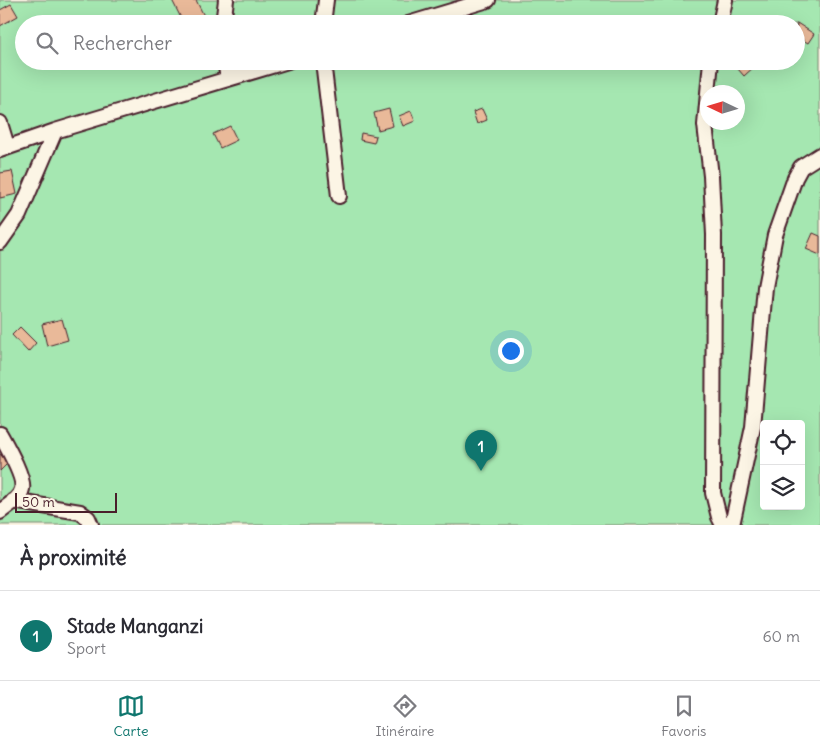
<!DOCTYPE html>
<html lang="fr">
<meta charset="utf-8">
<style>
body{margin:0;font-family:Delius,sans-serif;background:#f7f7f7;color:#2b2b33}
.controls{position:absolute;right:15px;bottom:15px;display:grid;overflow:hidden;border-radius:5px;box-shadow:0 5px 20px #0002}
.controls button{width:45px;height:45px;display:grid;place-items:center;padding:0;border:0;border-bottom:1px solid #e1e1e2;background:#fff;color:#2b2b33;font:25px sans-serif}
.compass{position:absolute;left:700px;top:85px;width:45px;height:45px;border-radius:50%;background:#fff;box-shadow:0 5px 20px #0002;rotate:274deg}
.scale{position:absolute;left:15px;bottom:12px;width:102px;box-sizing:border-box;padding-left:5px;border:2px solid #4a1f2b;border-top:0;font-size:14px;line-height:18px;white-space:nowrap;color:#4a1f2b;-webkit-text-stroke:4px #fcf5e5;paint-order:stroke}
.you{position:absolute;left:510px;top:350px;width:18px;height:18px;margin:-12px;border:4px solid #fff;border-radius:50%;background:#1a73e8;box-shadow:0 0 0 8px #1a73e833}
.badge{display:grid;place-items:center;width:32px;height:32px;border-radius:50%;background:#0f766e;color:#fff;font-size:16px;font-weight:700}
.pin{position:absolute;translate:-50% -41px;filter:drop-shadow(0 1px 2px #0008)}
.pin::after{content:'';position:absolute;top:26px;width:18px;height:15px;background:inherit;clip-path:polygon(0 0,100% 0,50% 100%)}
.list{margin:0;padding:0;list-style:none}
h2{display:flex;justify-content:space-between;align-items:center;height:65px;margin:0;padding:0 20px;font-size:21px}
h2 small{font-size:16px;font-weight:400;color:#7c7c81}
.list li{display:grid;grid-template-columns:32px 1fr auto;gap:15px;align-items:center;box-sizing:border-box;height:90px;padding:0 20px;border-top:1px solid #e1e1e2}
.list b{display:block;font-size:19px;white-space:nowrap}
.list p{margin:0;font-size:16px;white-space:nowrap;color:#7c7c81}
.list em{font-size:16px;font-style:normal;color:#7c7c81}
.icon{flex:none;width:28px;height:28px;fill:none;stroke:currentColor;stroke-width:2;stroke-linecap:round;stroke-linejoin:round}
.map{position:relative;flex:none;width:820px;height:525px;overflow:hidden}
.search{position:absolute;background:#fff;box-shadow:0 5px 20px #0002;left:15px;right:15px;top:15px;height:55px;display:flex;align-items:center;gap:12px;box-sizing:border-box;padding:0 18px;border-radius:28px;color:#7c7c81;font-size:19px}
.sheet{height:155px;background:#fff}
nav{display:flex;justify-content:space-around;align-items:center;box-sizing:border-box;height:70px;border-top:1px solid #e1e1e2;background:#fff;font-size:14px;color:#7c7c81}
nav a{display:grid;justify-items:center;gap:2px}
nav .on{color:#0f766e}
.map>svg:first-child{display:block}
</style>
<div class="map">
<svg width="820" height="525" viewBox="0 0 820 525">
<rect width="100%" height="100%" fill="#fcf5e5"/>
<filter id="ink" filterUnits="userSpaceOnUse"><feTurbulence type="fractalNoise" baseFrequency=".02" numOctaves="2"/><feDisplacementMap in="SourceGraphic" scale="10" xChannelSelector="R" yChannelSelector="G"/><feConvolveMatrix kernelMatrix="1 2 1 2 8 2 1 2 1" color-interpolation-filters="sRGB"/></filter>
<g filter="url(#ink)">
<path fill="#a5e7b1" stroke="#78836e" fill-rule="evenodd" d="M0 0H820V525H0ZM24 24H796V61H24ZM708 92H738V122H708ZM764 424H801V506H764Z"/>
<path fill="#e9b999" stroke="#4a1f2b" d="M172 0H196L204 16 189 24H184Z
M11 4 18 16 0 26V10Z
M797 23 814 34 808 43 796 36Z
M753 61 756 65 744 76 732 62Z
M389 109 393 126 378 130 374 113Z
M482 109 487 120 477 124 473 112Z
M411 111 415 121 403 126 399 116Z
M230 126 237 140 220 148 213 134Z
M361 133 376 136 374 143 360 140Z
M12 171 17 194 0 198V173Z
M813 233 820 236V255L806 249Z
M62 319 68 340 47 346 42 324Z
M20 327 36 343 28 352 12 335Z
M0 454 8 463 0 471Z"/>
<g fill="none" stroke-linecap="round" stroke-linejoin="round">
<g stroke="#4a1f2b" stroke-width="18">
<path id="minor" d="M223 24 226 0
M323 24 326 0
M408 24 488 0
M720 24 725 0
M225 61 228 79
M323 61 339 196
M711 61 705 125 711 176 714 235 713 493 719 517 723 525
M0 123 7 146
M0 150 55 131 288 61
M0 242 19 215 55 131
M0 434C6 445 25 478 22 489 20 499 7 506 0 512
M13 501 80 512 88 518 91 525
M732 525 753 427 765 287 775 235 795 178 801 167 820 155"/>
</g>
<use href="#minor" stroke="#fcf5e5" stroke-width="14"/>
</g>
</g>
</svg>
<div class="controls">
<button><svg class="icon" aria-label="locate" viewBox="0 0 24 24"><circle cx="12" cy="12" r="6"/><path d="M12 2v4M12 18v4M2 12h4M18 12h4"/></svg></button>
<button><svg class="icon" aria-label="layers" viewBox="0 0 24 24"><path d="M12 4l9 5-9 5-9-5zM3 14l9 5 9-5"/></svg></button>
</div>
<svg class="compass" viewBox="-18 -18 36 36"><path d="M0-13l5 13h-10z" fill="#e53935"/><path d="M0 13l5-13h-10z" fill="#7c7c81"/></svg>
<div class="scale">50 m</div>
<div class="you"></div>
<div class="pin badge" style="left:481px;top:471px">1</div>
<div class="search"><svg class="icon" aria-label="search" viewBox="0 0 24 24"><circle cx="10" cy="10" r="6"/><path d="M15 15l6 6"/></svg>Rechercher</div>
</div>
<section class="sheet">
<h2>À proximité<small></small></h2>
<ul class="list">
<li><span class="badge">1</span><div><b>Stade Manganzi</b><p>Sport</p></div><em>60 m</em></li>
</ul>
</section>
<nav>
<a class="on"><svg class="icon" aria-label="map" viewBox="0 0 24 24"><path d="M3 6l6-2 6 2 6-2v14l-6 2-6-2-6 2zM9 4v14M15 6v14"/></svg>Carte</a>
<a><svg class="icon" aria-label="directions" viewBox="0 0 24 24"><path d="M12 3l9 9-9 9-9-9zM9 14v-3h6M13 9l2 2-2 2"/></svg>Itinéraire</a>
<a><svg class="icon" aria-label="saved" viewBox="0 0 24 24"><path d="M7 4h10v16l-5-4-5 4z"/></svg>Favoris</a>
</nav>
